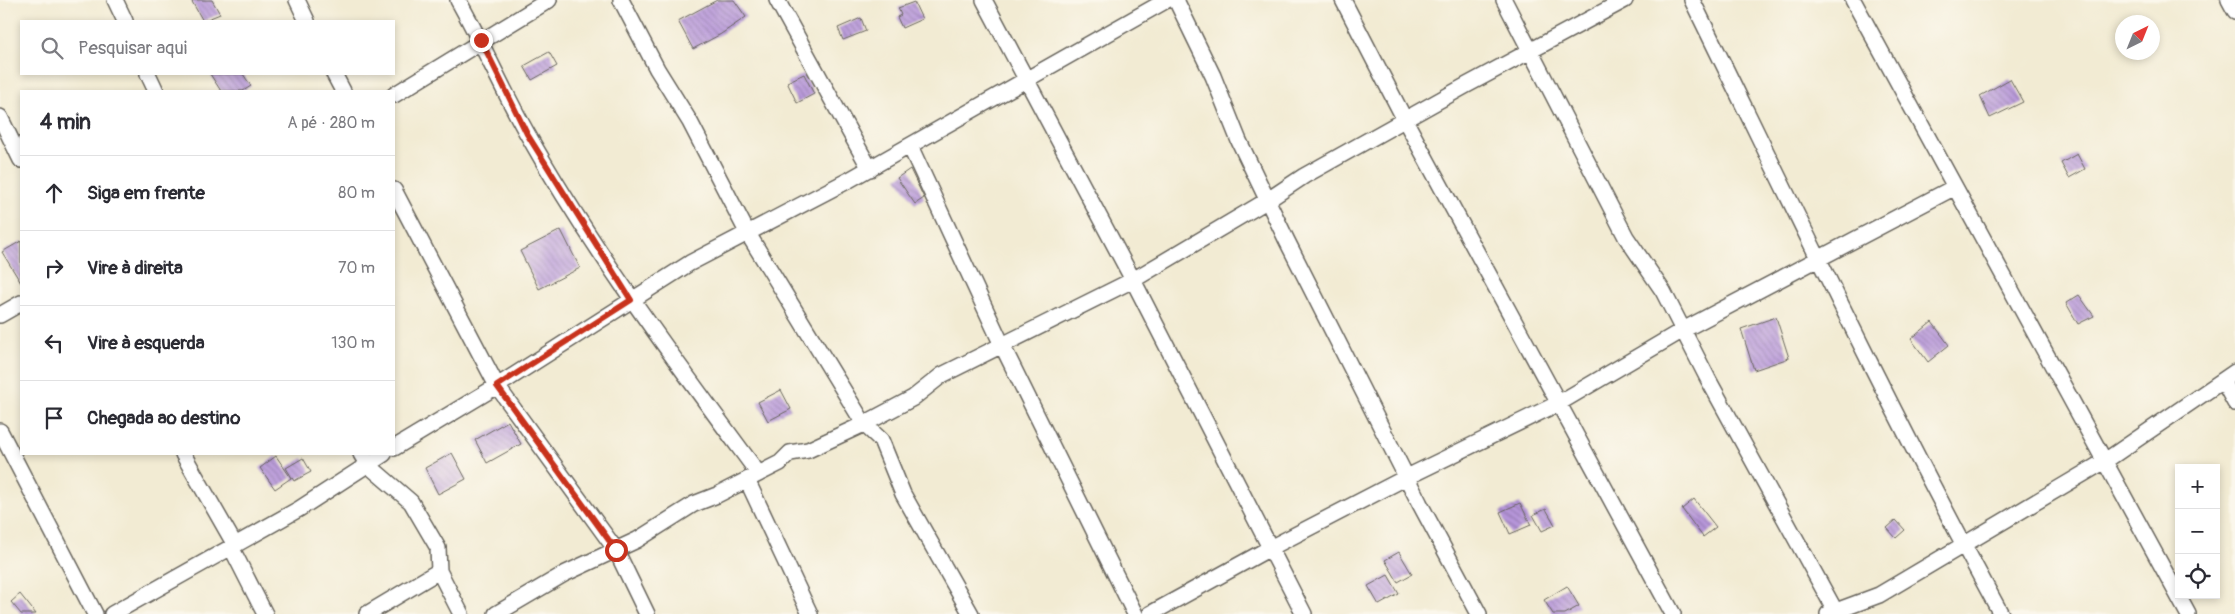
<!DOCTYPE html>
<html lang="pt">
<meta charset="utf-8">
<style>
body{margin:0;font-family:Pangolin,sans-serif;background:#f2f2f3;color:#2b2b33}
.controls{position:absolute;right:15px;bottom:15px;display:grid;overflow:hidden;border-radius:0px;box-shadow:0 2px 8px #0003}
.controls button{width:45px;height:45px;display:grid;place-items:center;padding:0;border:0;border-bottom:1px solid #e1e1e2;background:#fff;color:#2b2b33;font:25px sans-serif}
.compass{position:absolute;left:2115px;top:15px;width:45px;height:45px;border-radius:50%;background:#fff;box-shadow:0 2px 8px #0003;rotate:43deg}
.stop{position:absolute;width:15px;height:15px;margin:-11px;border:4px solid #c8321e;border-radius:50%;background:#fff}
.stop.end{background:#c8321e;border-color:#fff;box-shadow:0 1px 5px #0008}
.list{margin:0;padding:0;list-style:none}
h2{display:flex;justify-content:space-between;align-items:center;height:65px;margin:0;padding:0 20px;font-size:21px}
h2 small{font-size:16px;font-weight:400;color:#7c7c81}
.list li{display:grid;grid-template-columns:32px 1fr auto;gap:15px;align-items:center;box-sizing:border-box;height:75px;padding:0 20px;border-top:1px solid #e1e1e2}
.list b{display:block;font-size:19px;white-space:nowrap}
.list em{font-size:16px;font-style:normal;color:#7c7c81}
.icon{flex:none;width:28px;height:28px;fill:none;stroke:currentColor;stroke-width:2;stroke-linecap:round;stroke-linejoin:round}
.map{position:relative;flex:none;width:2235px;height:614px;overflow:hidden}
.search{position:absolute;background:#fff;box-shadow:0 2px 8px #0003;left:20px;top:20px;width:375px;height:55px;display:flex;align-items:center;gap:12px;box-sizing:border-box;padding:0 18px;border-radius:0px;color:#7c7c81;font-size:19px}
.panel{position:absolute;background:#fff;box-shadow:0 2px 8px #0003;left:20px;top:90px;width:375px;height:365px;border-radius:0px}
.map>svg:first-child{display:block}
</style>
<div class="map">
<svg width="2235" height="614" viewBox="0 0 2235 614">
<defs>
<pattern id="building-back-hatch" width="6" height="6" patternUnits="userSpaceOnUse" patternTransform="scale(1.25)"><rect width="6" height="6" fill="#b695d9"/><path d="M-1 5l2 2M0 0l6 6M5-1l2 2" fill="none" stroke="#9379af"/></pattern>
</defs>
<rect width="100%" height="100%" fill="#fbf7ec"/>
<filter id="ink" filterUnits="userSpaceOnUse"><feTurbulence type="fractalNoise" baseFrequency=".02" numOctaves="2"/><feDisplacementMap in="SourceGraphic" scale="10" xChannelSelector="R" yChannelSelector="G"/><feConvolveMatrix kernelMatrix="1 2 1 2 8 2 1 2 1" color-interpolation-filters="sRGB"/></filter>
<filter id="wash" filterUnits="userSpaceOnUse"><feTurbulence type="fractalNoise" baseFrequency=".0096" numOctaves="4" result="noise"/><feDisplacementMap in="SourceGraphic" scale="20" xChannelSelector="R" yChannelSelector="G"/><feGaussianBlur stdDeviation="1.12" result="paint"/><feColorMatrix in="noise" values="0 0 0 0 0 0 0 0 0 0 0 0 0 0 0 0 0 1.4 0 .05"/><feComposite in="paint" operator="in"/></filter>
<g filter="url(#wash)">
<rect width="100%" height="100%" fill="#f2ebd3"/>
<g id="blocks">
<path fill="url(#building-back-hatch)" d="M191 0H212L220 14 203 21Z
M717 0H734L746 17 721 34 693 49 678 21Z
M914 2 922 19 902 28 897 17 901 15 898 8Z
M861 18 866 31 843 40 838 28Z
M549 52 557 66 532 80 524 66Z
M210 74H243L251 86 243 91H221Z
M804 74 814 94 797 103 787 82Z
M2010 79 2023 102 1990 118 1980 96Z
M2077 154 2085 169 2069 178 2061 163Z
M910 169 924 198 915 204 897 178Z
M561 230 580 268 539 289 520 251Z
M21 241V283L2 252Z
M2079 295 2094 316 2078 324 2066 303Z
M1776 317 1789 358 1754 370 1741 329Z
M1932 322 1949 345 1928 362 1911 339Z
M781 390 791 409 768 421 758 402Z
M508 421 521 444 487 463 475 440Z
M452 453 466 479 438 494 425 468Z
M276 456 291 478 275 489 260 468Z
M303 458 311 472 294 481 286 468Z
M1694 499 1716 527 1703 537 1682 509Z
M1520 503 1531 525 1510 534 1500 512Z
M1546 509 1555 525 1542 531 1533 515Z
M1896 520 1905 530 1896 538 1887 528Z
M1399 552 1412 574 1398 582 1385 560Z
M1388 575 1399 594 1379 605 1368 586Z
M1567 586 1579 606 1565 614H1553L1544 600Z
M20 594 36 614H21L11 602Z"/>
</g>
</g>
<g filter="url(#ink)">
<use href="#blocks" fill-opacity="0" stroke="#67645c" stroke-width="1"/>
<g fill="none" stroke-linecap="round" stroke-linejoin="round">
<g stroke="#67645c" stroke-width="18">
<path id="minor" d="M115 0 125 21
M297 0 307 21
M458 0C483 44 503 91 528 135 595 254 677 363 758 473
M621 0 657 69 690 122 747 232 864 424 881 440 903 494 971 614
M777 0 870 169
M984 0 1133 280 1304 614
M1176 0 1213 76 1239 141 1287 241 1420 504 1479 614
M1343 0 1405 120 1673 614
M1504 0 1626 237 1663 291 1708 379 1837 614
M1692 0C1793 206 1891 413 2001 614
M1853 0 2188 614
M2229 0 2235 11
M148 74 156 91
M334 74 343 91
M394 95 549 0
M0 117 21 160
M910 146 1002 345 1135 614
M394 190 497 386 616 550 647 614
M0 315 21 303
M2223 381 2235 403
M0 431 95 614
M394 448 497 386 690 263 849 180 1167 0
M183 454 235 545
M361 454 367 464 411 502 438 548 439 571 461 614
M747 480 810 614
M231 547 265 614
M112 614 299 509 384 454
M367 614 439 571
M496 614 564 574 637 540 694 504 717 495 780 463 790 453 808 450 864 424 913 398 942 375 1133 280 1268 200 1304 176 1465 86 1625 0
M1150 614 1270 548 1407 477 1559 403 1683 330 1955 187
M1828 614 1879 595 2105 461 2235 372"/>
</g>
<use href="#minor" stroke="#fff" stroke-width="15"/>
</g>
</g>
<g fill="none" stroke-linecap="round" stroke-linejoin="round" filter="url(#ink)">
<path stroke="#c8321e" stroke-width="6" d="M481 40 527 134 631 300 497 386 616 550"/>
</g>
</svg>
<div class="controls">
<button>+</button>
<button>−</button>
<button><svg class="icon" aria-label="locate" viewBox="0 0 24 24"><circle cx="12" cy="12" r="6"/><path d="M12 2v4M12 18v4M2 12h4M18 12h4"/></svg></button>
</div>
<svg class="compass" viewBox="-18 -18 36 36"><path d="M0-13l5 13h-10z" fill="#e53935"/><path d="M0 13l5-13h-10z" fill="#7c7c81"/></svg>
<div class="stop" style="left:616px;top:550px"></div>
<div class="stop end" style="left:481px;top:40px"></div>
<div class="search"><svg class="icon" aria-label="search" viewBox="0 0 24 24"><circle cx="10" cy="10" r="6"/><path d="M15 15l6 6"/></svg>Pesquisar aqui</div>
<section class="panel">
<h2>4 min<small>A pé · 280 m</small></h2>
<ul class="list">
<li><svg class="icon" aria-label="ahead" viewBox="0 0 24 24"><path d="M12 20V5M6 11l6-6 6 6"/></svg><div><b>Siga em frente</b></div><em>80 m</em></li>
<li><svg class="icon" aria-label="right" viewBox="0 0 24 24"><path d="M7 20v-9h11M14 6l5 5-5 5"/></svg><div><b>Vire à direita</b></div><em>70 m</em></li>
<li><svg class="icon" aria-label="left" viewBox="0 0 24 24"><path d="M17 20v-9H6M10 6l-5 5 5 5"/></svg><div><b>Vire à esquerda</b></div><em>130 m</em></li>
<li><svg class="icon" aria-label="arrive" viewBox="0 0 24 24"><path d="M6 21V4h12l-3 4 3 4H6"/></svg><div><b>Chegada ao destino</b></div></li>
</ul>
</section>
</div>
